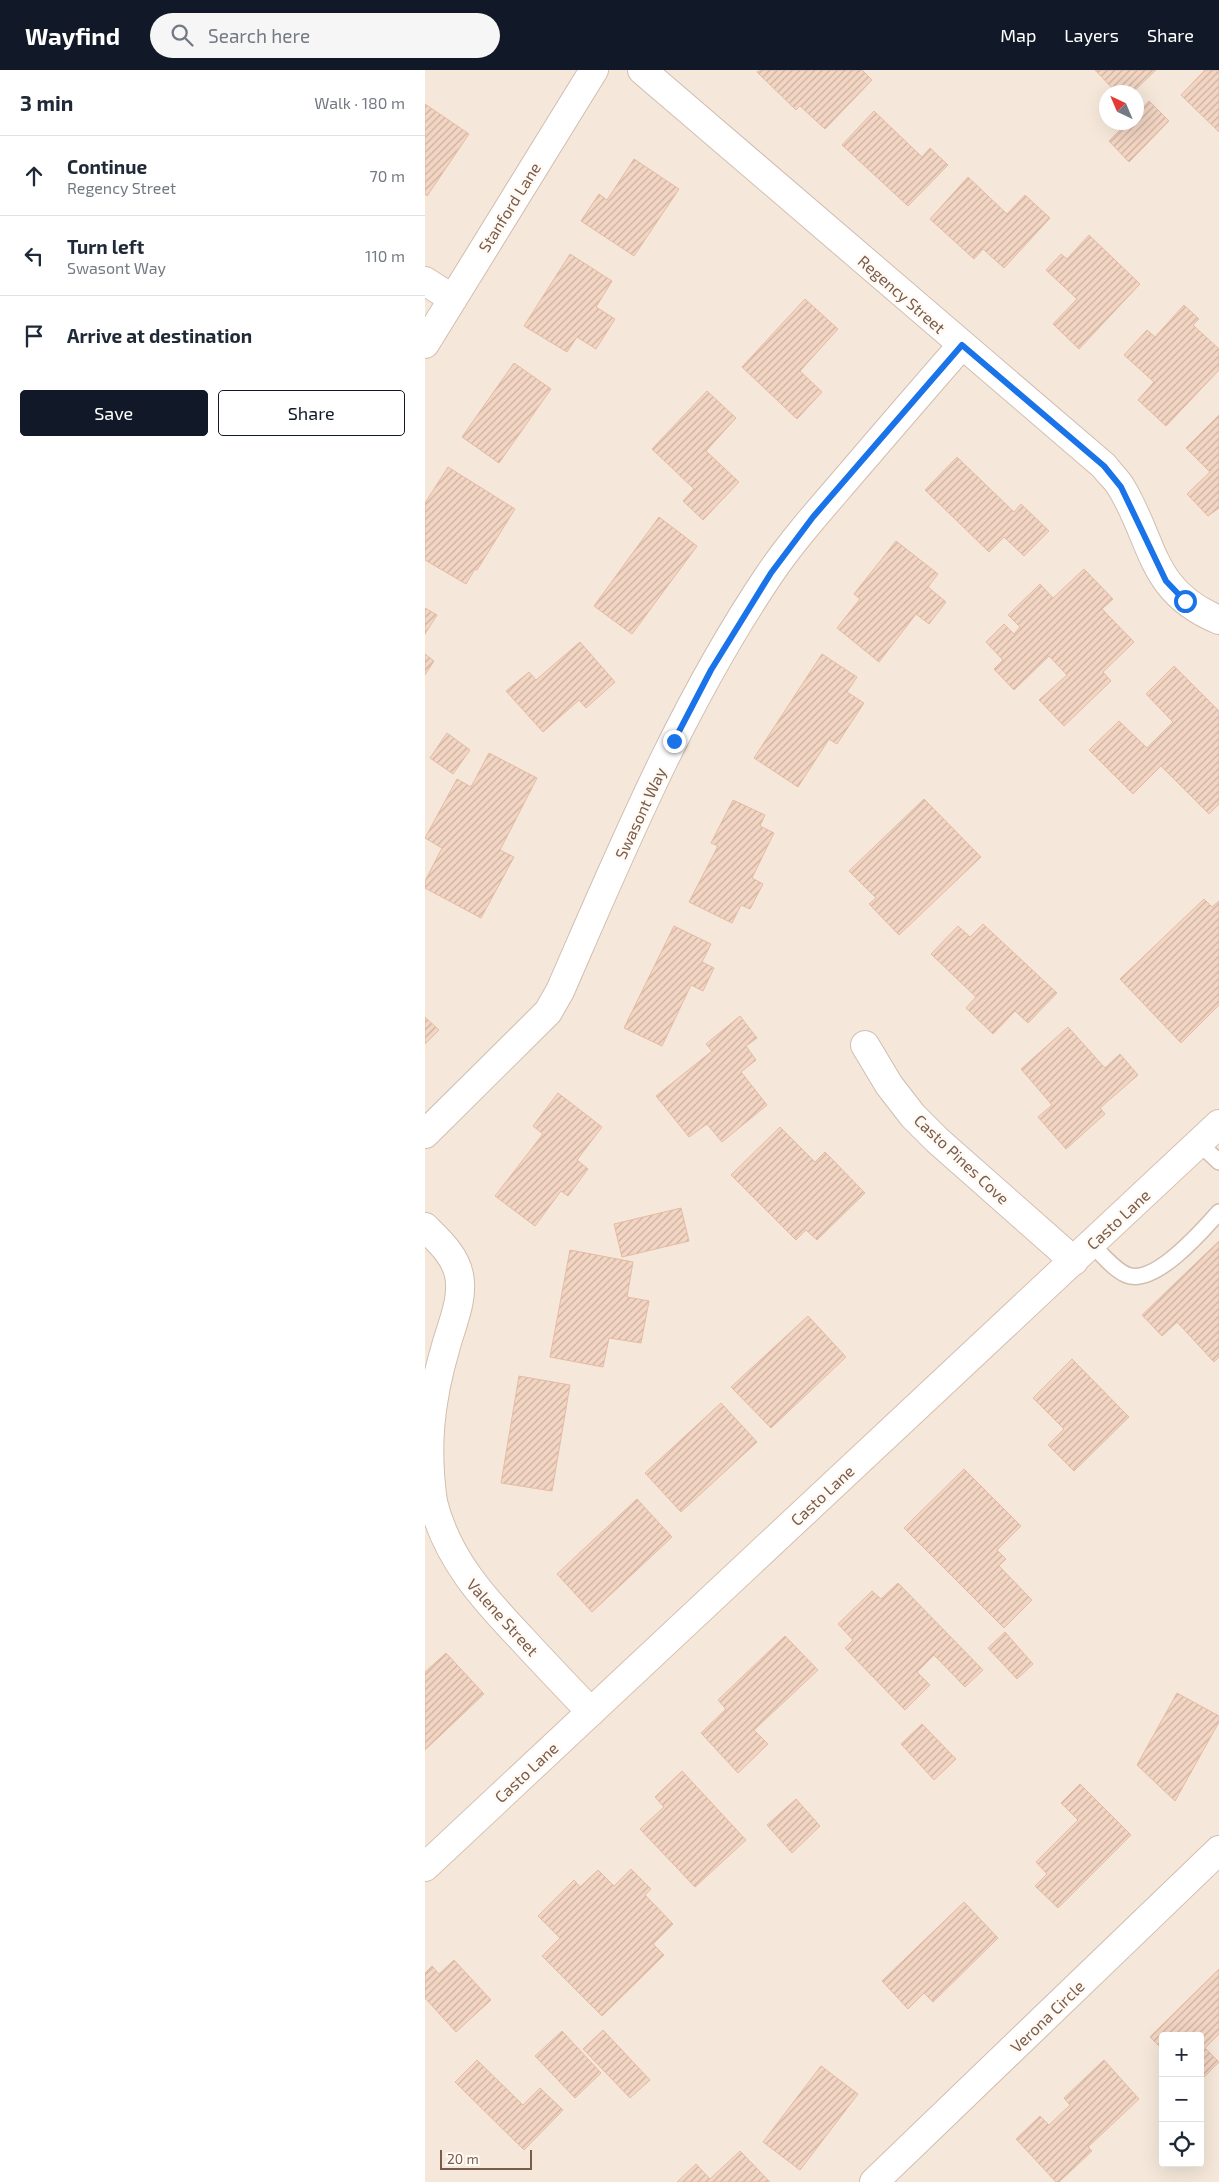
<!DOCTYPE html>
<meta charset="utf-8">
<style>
body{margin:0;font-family:"Exo 2",sans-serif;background:#f6f6f7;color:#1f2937}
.controls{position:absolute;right:15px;bottom:15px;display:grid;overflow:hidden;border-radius:5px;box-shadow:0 5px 20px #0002}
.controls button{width:45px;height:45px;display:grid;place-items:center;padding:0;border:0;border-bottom:1px solid #e0e1e3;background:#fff;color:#1f2937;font:25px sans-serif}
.compass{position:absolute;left:674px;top:15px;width:45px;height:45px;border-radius:50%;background:#fff;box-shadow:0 5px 20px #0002;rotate:316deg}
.scale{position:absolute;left:15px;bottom:12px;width:92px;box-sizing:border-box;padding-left:5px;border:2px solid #7a5c4d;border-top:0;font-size:14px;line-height:18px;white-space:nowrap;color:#7a5c4d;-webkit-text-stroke:4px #fffaf3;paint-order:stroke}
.stop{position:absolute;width:15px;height:15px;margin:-11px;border:4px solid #1a73e8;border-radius:50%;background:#fff}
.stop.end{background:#1a73e8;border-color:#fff;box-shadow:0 1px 5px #0008}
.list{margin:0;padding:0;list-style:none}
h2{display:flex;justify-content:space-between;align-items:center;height:65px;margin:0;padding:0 20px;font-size:21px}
h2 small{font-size:16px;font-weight:400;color:#747a83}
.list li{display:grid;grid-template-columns:32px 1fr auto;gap:15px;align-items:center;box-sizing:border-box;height:80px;padding:0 20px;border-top:1px solid #e0e1e3}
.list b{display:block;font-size:19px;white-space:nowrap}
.list p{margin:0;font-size:16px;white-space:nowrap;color:#747a83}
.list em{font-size:16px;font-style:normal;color:#747a83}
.actions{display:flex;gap:10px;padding:15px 20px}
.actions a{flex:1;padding:11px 0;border:1px solid #111827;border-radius:5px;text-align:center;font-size:18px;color:#111827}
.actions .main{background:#111827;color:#fff}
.icon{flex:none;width:28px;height:28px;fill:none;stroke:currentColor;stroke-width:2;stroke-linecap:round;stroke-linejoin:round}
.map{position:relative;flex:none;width:794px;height:2112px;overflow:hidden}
header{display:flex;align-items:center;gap:30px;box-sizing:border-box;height:70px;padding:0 25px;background:#111827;color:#fff}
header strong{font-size:24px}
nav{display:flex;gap:28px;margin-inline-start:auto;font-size:18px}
.search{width:350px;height:45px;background:#f6f6f7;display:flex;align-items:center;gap:12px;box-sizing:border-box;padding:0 18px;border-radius:28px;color:#747a83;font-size:19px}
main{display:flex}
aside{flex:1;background:#fff}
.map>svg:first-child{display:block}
</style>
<header>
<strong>Wayfind</strong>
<div class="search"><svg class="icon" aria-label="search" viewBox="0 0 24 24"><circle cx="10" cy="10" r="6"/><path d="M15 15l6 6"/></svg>Search here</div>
<nav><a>Map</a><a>Layers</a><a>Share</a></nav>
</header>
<main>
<aside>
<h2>3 min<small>Walk · 180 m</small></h2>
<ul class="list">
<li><svg class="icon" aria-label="ahead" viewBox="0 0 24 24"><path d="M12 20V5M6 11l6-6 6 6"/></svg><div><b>Continue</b><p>Regency Street</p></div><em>70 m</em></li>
<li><svg class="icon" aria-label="left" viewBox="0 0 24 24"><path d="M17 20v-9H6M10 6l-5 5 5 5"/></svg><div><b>Turn left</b><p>Swasont Way</p></div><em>110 m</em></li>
<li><svg class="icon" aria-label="arrive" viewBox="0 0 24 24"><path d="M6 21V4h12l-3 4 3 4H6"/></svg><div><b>Arrive at destination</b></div></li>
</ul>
<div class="actions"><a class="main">Save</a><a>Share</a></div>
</aside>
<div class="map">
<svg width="794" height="2112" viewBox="0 0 794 2112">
<defs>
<pattern id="building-hatch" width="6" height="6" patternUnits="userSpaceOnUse" patternTransform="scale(1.25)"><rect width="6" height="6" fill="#f3d5c3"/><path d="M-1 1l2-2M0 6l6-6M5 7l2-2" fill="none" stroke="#cab0a1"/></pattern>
</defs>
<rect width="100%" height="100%" fill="#fdf6ec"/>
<path fill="#f5e8da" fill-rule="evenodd" d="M0 0H794V2112H0ZM682 22H712V52H682ZM738 1966H775V2093H738Z"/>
<path fill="url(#building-hatch)" stroke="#e6bba3" d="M335 0H437L447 10 400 59 375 36 371 40 332 2Z
M670 0H731L708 22H691Z
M780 0H794V62L756 25Z
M724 31 744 51 704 92 684 71 703 52H712V44Z
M0 34 44 64 2 126 0 124Z
M449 41 497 87 505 78 523 95 483 136 417 75Z
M209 89 254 119 209 186 156 151 174 124 182 130Z
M543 107 582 144 600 125 625 148 579 198 558 179 549 189 505 149Z
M664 165 715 214 654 279 628 254 652 229 621 200 636 184 642 189Z
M145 184 187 211 171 237 190 249 171 279 152 267 142 282 99 256Z
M380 229 413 259 375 301 397 322 372 349 317 297Z
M759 235 774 249 768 255 794 279V300L741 356 713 330 729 312 699 285 722 260 730 267Z
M89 293 126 319 74 393 37 367Z
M282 321 311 348 281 381 314 412 278 450 258 431 269 419 227 379Z
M794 345V438L783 446 762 424 785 402 761 378Z
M532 387 589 442 596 434 624 461 599 486 579 467 564 482 500 420Z
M23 397 90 439 52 500 50 499 41 514 0 490V433Z
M234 447 272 476 207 564 169 536Z
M471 471 513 504 503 517 521 532 504 554 491 544 454 592 412 558 435 529 429 524Z
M659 499 688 529 677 539 709 572 678 602 686 611 639 656 614 630 642 605 624 586 589 620 569 599 578 590 561 572 579 554 589 564 595 557 583 545 615 514 628 528Z
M0 538 12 545 0 564Z
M155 572 190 612 161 638 154 630 118 662 81 621 104 602 111 610Z
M0 584 9 591 0 605Z
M397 584 432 607 422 622 439 633 412 674 404 669 373 717 329 688Z
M749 596 794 641V734L784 744 736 696 708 724 664 680 694 651 722 678 748 652 721 624Z
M22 663 45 680 28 704 5 688Z
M64 683 112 708 75 780 89 787 56 848 0 818V811L17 778 0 768 32 709 46 717Z
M499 729 556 787 474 865 444 834 451 828 424 801Z
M308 730 340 745 335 756 349 763 327 808 338 814 325 839 316 835 307 853 264 832 293 776 286 773Z
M779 829 787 837 794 831V935L756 973 695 909Z
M558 854 632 923 603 953 590 941 568 964 541 938 551 927 506 884 533 856 545 867Z
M249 856 286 874 277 892 289 898 278 921 266 915 237 976 199 958Z
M315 946 332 968 321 976 331 990 316 1002 342 1035 297 1072 282 1054 264 1067 231 1026 287 981 281 974Z
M0 947 14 960 0 974Z
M643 957 680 998 695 984 713 1005 675 1038 680 1044 641 1079 613 1047 627 1035 596 999Z
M133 1023 177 1057 152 1090 163 1099 143 1126 136 1121 110 1156 70 1126 118 1064 108 1056Z
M355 1057 390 1092 400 1082 440 1123 392 1170 381 1160 371 1170 306 1105Z
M256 1138 264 1171 197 1187 189 1154Z
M794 1171V1287L789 1292 752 1252 737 1266 717 1245Z
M145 1180 208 1192 202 1227 224 1231 216 1273 184 1268 178 1297 125 1287Z
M383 1246 421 1287 346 1358 306 1317Z
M647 1289 704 1347 649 1401 623 1375 639 1359 608 1328Z
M94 1306 145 1315 127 1421 76 1413Z
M296 1333 332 1372 256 1442 220 1403Z
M539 1399 596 1456 572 1480 581 1489 574 1496 607 1530 579 1558 479 1458Z
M212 1429 247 1467 167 1542 132 1504Z
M473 1513 558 1600 540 1617 509 1585 492 1602 505 1615 480 1640 420 1578 428 1570 413 1554 447 1521 456 1529Z
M580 1562 608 1594 592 1609 563 1578Z
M360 1566 393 1600 329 1660 343 1674 313 1703 276 1663 301 1639 293 1630Z
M21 1583 59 1624 0 1680V1602Z
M752 1623 794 1646V1652L750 1731 712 1695Z
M497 1654 531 1689 509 1710 476 1674Z
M257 1701 321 1770 270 1817 215 1759 239 1737 230 1727Z
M655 1714 706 1765 633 1838 610 1816 622 1804 611 1792 653 1750 636 1733Z
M371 1729 395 1756 367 1783 342 1755Z
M206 1799 226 1819 220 1825 248 1854 228 1874 239 1885 177 1946 117 1886 135 1868 113 1846 149 1810 155 1817 173 1800 189 1816Z
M539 1832 573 1868 508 1932 499 1923 483 1939 457 1911Z
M29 1890 66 1930 31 1962 0 1928V1903L7 1896 14 1904Z
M794 1899V1964L780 1978 794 1992 775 2011V1966H738V1980L725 1967Z
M178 1960 225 2010 205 2028 158 1979Z
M137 1961 176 2003 150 2028 110 1986Z
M52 1990 98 2035 115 2018 138 2040 99 2080 30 2012Z
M679 1990 714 2029 663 2077 667 2081 634 2112H631L591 2069 615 2046 624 2055 645 2035 639 2028Z
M396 1996 433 2024 375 2100 338 2072Z
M315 2081 345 2112H252L271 2094 285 2109Z"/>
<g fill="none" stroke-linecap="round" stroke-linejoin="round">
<g stroke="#d1beb0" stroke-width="18">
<path id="lane" d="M774 1073 794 1092
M666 1174C676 1183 689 1200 702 1205 730 1216 778 1160 794 1142"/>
</g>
<g stroke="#d1beb0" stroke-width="30">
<path id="street" d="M217 0 679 396C684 403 692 410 696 417 730 473 724 521 794 550
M0 211 28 229
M0 274 169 0
M440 975 464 1015 488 1046 512 1070 649 1191
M0 1064 123 942 135 921C197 779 257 634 344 505 369 468 400 434 429 400 465 358 501 316 537 275
M0 1157C14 1171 30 1185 34 1205 39 1228 27 1254 21 1276 5 1330 0 1376 8 1432 22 1489 59 1529 98 1570 120 1594 143 1618 166 1642
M449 2112 794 1780"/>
</g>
<g stroke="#d6c0b0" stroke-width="30">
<path id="secondary" d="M0 1797 794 1054"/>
</g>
<use href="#lane" stroke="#fff" stroke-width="15"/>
<use href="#street" stroke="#fff" stroke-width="28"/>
<use href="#secondary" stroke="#fff" stroke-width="28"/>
</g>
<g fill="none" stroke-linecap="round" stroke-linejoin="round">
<path stroke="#1a73e8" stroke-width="6" d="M249 671 286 600 346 503 388 447 537 275 679 396 696 417 741 511 760 531"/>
</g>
<g text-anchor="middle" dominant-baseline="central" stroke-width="5" stroke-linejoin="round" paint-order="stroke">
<g font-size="16" fill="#7a5c4d" stroke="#fffaf3">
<text transform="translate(84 137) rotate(-58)">Stanford Lane</text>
<text transform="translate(477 224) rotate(41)">Regency Street</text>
<text transform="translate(215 743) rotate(-65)">Swasont Way</text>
<text transform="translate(537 1089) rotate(43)">Casto Pines Cove</text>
<text transform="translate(693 1149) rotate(-43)">Casto Lane</text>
<text transform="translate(397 1425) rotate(-43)">Casto Lane</text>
<text transform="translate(78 1547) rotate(48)">Valene Street</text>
<text transform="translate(101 1702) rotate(-43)">Casto Lane</text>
<text transform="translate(622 1946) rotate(-44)">Verona Circle</text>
</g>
</g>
</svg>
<div class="controls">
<button>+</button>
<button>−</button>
<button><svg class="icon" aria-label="locate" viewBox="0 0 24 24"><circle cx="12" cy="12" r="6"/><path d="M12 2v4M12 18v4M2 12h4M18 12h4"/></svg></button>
</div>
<svg class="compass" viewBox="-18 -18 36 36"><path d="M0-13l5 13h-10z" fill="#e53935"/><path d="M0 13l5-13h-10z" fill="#747a83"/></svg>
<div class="scale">20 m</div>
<div class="stop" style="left:760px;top:531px"></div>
<div class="stop end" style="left:249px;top:671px"></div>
</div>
</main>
